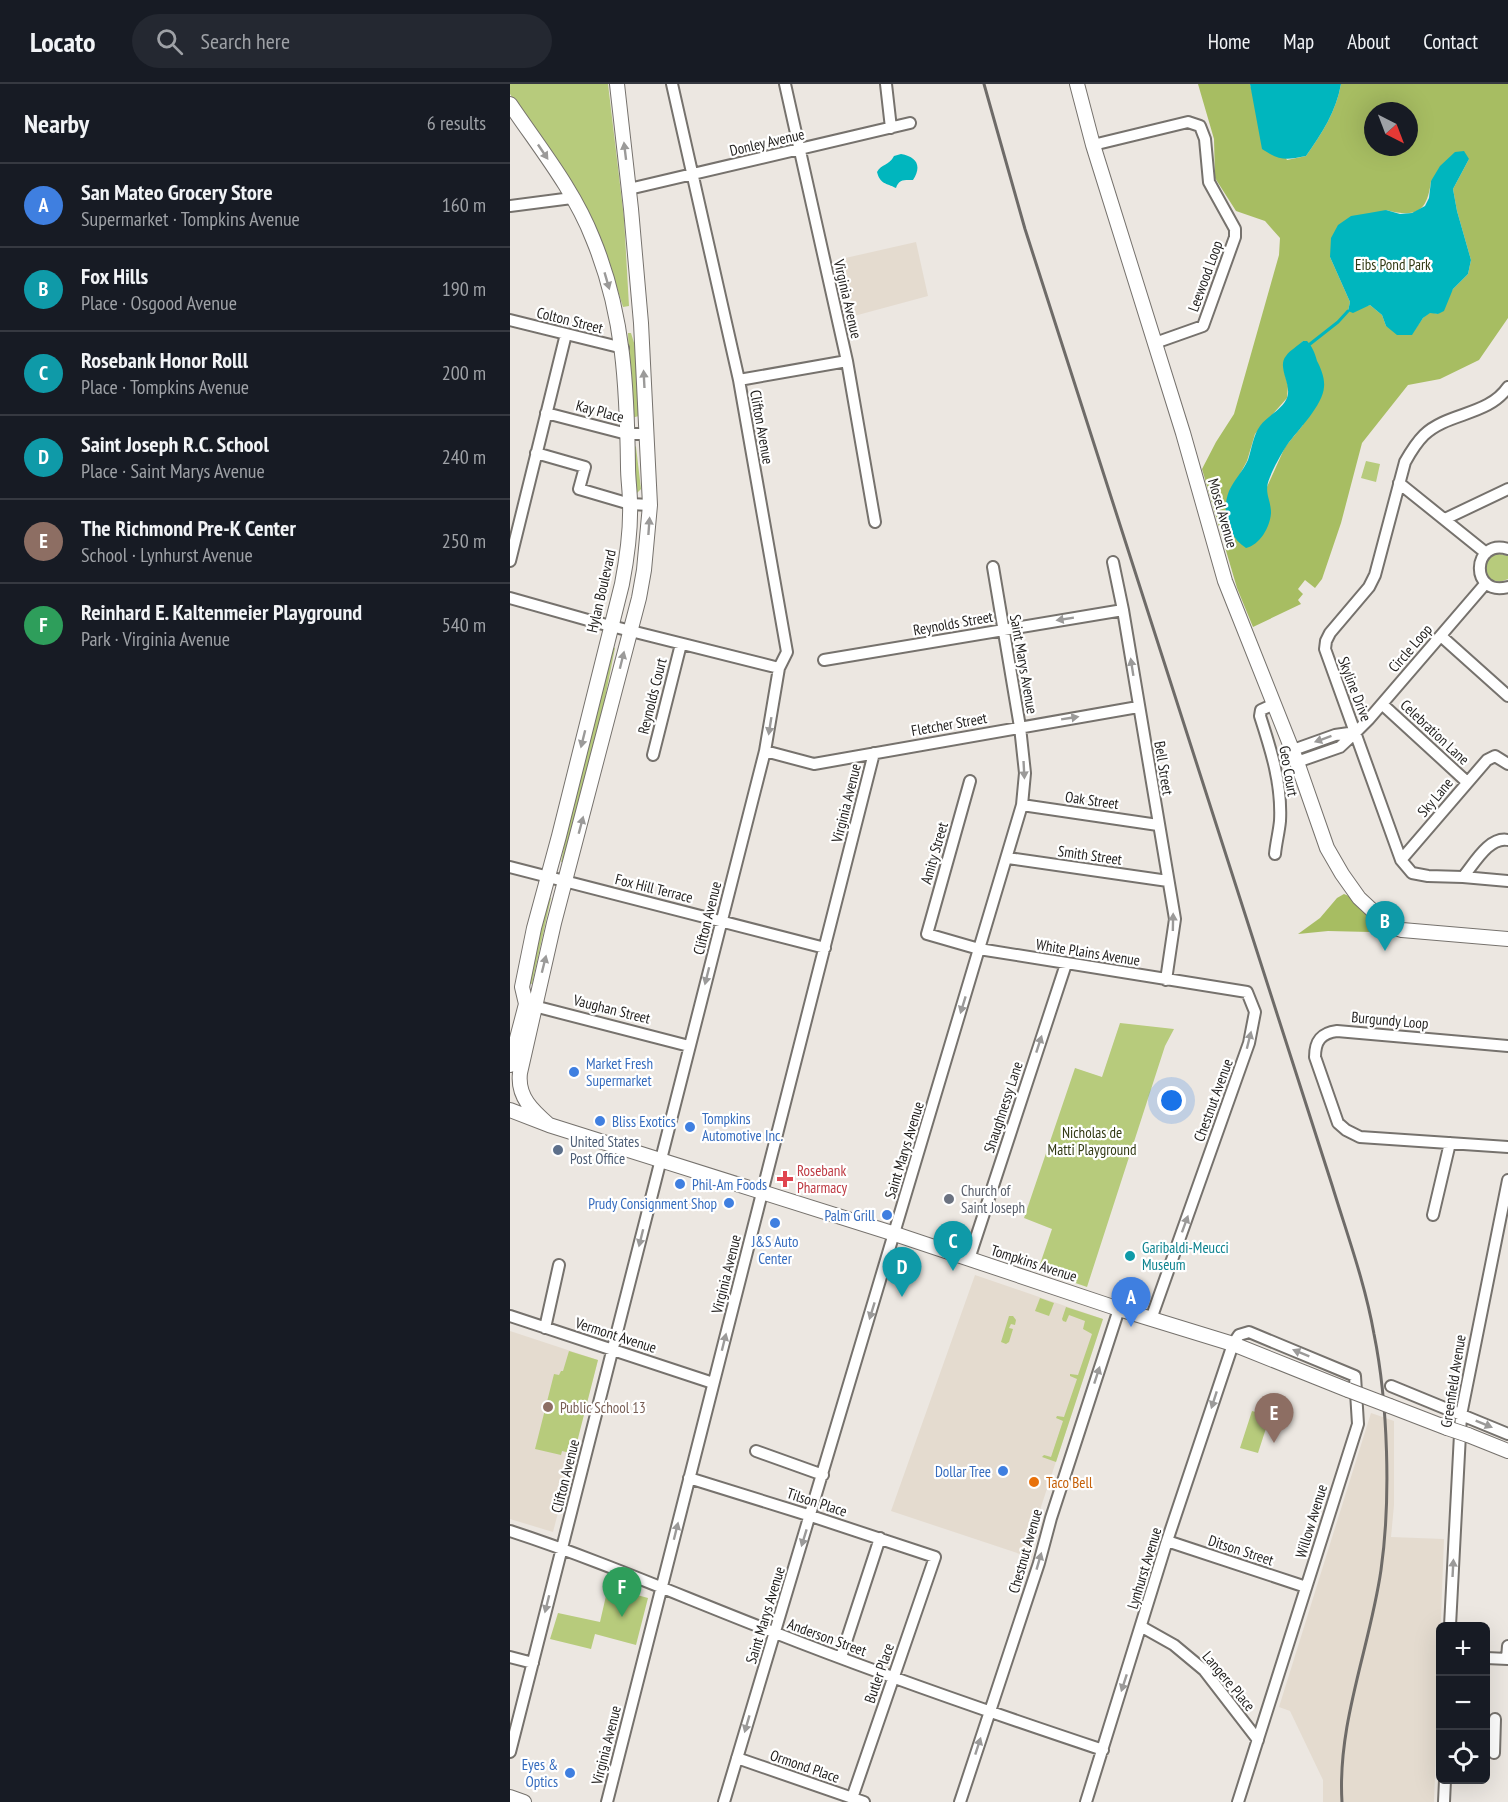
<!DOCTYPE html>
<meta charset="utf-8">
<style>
body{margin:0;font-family:"PT Sans Narrow",sans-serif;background:#242831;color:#f1f3f6}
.controls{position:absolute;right:18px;bottom:18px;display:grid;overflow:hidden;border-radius:9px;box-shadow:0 6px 24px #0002}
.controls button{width:54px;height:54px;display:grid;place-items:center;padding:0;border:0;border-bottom:2px solid #363941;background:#171b24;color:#f1f3f6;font:30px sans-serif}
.compass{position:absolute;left:854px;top:18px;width:54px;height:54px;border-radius:50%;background:#171b24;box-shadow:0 6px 24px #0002;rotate:138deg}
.you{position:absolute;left:662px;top:1017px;width:21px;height:21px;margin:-15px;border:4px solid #fff;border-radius:50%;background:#1a73e8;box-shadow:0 0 0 9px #1a73e833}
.badge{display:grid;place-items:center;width:39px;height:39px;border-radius:50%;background:#2563eb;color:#fff;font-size:20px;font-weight:700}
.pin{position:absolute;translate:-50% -50px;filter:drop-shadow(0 2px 3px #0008)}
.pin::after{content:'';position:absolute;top:32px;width:21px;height:18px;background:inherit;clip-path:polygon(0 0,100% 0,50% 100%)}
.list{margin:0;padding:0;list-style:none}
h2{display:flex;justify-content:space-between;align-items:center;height:78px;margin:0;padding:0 24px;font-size:26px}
h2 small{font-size:20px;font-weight:400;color:#9ea1a6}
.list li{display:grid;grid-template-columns:39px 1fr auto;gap:18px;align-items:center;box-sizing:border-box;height:84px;padding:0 24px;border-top:2px solid #363941}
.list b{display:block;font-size:22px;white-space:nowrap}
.list p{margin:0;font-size:20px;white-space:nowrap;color:#9ea1a6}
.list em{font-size:20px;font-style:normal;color:#9ea1a6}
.icon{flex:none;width:33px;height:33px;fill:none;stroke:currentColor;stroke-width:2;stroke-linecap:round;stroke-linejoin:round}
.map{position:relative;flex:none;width:998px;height:1718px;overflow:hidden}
header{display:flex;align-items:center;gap:36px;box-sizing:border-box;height:84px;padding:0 30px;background:#171b24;border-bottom:2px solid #363941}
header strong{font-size:28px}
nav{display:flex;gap:33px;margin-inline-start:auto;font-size:21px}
.search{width:420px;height:54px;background:#242831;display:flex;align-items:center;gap:15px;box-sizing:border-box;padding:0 21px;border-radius:33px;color:#9ea1a6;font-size:22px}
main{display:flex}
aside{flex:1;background:#171b24}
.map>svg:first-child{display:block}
</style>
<header>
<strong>Locato</strong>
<div class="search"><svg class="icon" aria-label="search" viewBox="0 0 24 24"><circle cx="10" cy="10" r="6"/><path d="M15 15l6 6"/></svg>Search here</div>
<nav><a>Home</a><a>Map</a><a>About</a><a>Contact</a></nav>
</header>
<main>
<aside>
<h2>Nearby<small>6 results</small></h2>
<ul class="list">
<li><span class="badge" style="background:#3f7fe0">A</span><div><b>San Mateo Grocery Store</b><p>Supermarket · Tompkins Avenue</p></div><em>160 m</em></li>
<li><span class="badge" style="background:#0f9aa8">B</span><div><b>Fox Hills</b><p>Place · Osgood Avenue</p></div><em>190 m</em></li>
<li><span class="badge" style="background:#0f9aa8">C</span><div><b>Rosebank Honor Rolll</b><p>Place · Tompkins Avenue</p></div><em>200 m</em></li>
<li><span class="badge" style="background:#0f9aa8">D</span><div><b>Saint Joseph R.C. School</b><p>Place · Saint Marys Avenue</p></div><em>240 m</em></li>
<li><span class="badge" style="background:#8d6e63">E</span><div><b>The Richmond Pre-K Center</b><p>School · Lynhurst Avenue</p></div><em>250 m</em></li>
<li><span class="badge" style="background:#2e9e5b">F</span><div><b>Reinhard E. Kaltenmeier Playground</b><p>Park · Virginia Avenue</p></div><em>540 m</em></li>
</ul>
</aside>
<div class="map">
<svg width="998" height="1718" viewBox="0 0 998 1718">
<rect width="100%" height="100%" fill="#ece7e1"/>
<path fill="#e4dbcf" d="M406 158 418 212 344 232 331 175Z
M465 1191 593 1235 527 1435 522 1474 381 1427Z
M0 1247 88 1276 43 1448 0 1435Z
M861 1329 884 1337V1421L881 1453 934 1455 924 1718H813V1696L780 1627 769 1623Z"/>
<path fill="#b7cb7c" d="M0 0H98L114 134 119 222 113 223C106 201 100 178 90 157 65 105 32 58 0 10Z
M118 249H121L125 262 129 332 121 334Z
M124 361 126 363 131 405 127 409 122 362Z
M856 377 870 380 866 398 851 394Z
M987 469 998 472V495L990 498 981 496 974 485 978 473Z
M102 562 105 564 92 629 53 778H51L59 736Z
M38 813 41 814 22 900 19 899Z
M610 939 664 945 655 962 577 1203 528 1186 542 1145 514 1134 565 984 592 993Z
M530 1214 544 1219 539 1232 525 1227Z
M556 1223 593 1235 546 1378 532 1373 534 1371 541 1373 553 1337 546 1334 547 1332 554 1333 567 1295 560 1292V1290L568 1291 582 1250 573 1245 575 1237 559 1231 556 1238 553 1237 552 1235Z
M499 1232H503L506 1236 505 1241 501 1240 499 1244 503 1245 499 1258 496 1260 491 1258Z
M59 1267 88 1276 64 1370 52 1367 51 1371 25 1365 44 1290 49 1291 51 1287H53Z
M742 1327 760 1332 748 1369 730 1364Z
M98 1503 138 1514 126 1561 85 1550 81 1565 40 1555 48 1529 90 1538Z"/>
<path fill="#a7bd62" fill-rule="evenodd" d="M688 0H740L744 15 777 76 796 72C812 49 826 28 831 0H998V234L969 276 930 295 898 301 852 359 831 439 812 495 805 504 795 496 788 505 793 510 788 516 791 520 743 543 727 504 692 385 706 358 724 330 769 171 770 154 755 137 726 127 705 94 704 55ZM863 27H899V63H863ZM959 75 943 105 947 127 961 176 958 190 943 205 928 230 920 228 913 234 901 251 876 242 872 231 860 221 838 227 840 218 820 173 876 126C907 134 917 128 921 97ZM793 257V341L775 363 756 405 730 390 737 377 745 350 777 314 778 302 773 282Z
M834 810 841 813 863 837 866 841 860 848 818 847 788 850 810 834 827 814Z"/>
<path fill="#00b6be" d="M740 0H831C826 28 812 49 796 72 776 76 770 77 752 65Z
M954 67 959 75 943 105 947 127 961 176 958 190 943 205 934 227 928 230 920 229 913 234 902 251H887L876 242 872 231 860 221 843 229 838 227 840 218 820 173 821 154 828 141 841 132 859 129 876 126 890 130 902 129 915 122 919 114 921 97 930 82 945 68Z
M391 70C407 73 412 82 403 96 394 96 389 95 386 104 376 99 370 100 367 88 371 80 379 82 384 72Z
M793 257H797C802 262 805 269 807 277 811 284 815 295 814 303 813 321 788 346 777 361 771 370 764 383 760 393 753 409 761 414 761 429 760 443 750 461 736 464 718 453 711 427 719 407 724 396 733 387 738 376 742 364 743 352 750 342 757 332 770 327 776 316 784 302 766 284 776 272 780 266 788 262 793 257Z"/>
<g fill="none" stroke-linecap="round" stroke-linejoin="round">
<path stroke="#00b6be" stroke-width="3" d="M800 260 828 238 838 227"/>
<g stroke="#76726d" stroke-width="14">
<path id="street" d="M275 0 337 277 365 438
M376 0 381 44
M583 61 678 38 690 42 695 55 699 98 725 145V153L693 242 645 259
M119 105 400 39
M0 122 62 114
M0 236 113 264
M229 296 337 277
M998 303C978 332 938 328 914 351 906 359 900 369 895 378L865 491 859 503 820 549 816 557 815 565 891 776 902 789 918 792 953 793 998 797
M36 329 117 350H136
M26 369 75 383 69 405 120 420 140 421
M889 399 976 469
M935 435 998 405
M998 465C962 454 959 513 998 503
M0 477 56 250
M603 478 613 526 665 835 656 896
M0 514 85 538 269 584
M931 552 998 612
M314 576 613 526
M764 620 751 626 750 632C761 666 772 700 770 737 769 748 766 759 765 770
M872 620 957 698
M846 648 859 635 976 499
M783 666 825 651 846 648 830 663 787 678
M255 667 304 680 628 623
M143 671 171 560
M460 697 417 850 469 865 737 908 745 928 739 959 641 1235
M512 721 648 741
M498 774 658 797
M891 776 977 676 985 672 998 680
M0 783 315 864
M953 793C964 780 979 752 998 756
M24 922 179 962
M998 962 827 947C811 949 805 957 805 973L828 1039 836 1046 850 1053 998 1063
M923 1131 940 1059
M459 1175 556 880
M0 1232 203 1299
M35 1244 49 1181
M881 1302 998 1350
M246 1367 313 1391
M179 1394 301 1432 425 1473 342 1714
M0 1447C89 1476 175 1514 263 1548 372 1591 482 1629 593 1666
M657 1457 796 1503
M940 1542 951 1331 998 1096
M632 1543 664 1561 694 1586 748 1656
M0 1573 23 1579
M331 1573 370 1454
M976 1574 998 1575
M997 1575 998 1562
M0 1668 255 667 269 584 277 568 229 296 162 0
M984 1669 985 1635
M227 1674 354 1718
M97 1718 364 669
M214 1718 512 721 515 689 510 643 483 483
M450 1718 529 1479 541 1434 609 1225
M576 1718 657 1457 723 1260 729 1251 739 1248 845 1292 848 1340 728 1718
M934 1718 935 1696"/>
</g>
<g stroke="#76726d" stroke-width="16">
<path id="secondary" d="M567 0 583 61 673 349 715 497 787 678 817 764 832 790 849 814 879 842 892 846 998 855
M0 20C29 63 64 106 83 155 114 230 117 304 118 383 118 395 120 407 120 419 121 447 117 474 112 500L49 752 24 844 12 903 16 920 0 981
M0 1026 39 1041 385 1150 609 1225 723 1260 838 1306
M39 1041C23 1027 7 1013 10 989L44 839 129 514 134 486 140 421 131 239 121 125 107 0
M880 1322 937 1344
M958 1351 998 1367
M0 1713 14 1718"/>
</g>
<use href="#street" stroke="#fff" stroke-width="10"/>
<use href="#secondary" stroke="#fff" stroke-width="14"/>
<path stroke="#6e6b68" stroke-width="3" d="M474 0 515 145 822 1101C837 1150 855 1199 864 1250 878 1319 881 1416 871 1486 860 1563 827 1639 832 1718"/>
<g stroke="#76726d" stroke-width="16" stroke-linecap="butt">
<path id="secondary-bridge" d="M838 1306 880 1322
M937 1344 958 1351"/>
</g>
<use href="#secondary-bridge" stroke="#fff" stroke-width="14"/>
</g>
<defs><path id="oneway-solid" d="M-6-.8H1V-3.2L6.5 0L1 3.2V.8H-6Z" transform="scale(1.5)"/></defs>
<g fill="#9b9a99">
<use href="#oneway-solid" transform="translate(115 67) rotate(-97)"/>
<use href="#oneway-solid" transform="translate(33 68) rotate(56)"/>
<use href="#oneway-solid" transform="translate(97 197) rotate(74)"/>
<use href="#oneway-solid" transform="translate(134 295) rotate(-93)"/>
<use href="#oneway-solid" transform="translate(139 442) rotate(-86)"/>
<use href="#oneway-solid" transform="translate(555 535) rotate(171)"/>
<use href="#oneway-solid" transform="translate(112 576) rotate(-76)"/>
<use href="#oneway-solid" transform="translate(622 583) rotate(-99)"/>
<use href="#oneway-solid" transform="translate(560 634) rotate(-9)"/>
<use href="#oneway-solid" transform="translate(260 642) rotate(99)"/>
<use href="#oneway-solid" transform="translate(73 655) rotate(104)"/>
<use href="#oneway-solid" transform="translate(813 655) rotate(160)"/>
<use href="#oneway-solid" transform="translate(514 686) rotate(87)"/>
<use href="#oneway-solid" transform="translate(71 741) rotate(-75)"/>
<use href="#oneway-solid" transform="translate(663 838) rotate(-89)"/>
<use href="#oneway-solid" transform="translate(34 880) rotate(-76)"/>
<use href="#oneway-solid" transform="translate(197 892) rotate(104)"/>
<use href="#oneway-solid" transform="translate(453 921) rotate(107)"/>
<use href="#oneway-solid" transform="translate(739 956) rotate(-76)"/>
<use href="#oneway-solid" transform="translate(529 960) rotate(-72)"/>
<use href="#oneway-solid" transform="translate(675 1140) rotate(-70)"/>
<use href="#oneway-solid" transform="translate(131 1154) rotate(104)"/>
<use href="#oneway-solid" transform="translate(362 1227) rotate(107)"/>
<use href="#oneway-solid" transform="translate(214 1258) rotate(-76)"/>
<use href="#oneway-solid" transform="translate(791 1269) rotate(-158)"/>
<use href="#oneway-solid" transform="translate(587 1291) rotate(-72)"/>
<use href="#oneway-solid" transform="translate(704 1316) rotate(108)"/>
<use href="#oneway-solid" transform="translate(974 1340) rotate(22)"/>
<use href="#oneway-solid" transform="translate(166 1447) rotate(-76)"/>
<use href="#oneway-solid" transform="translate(294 1454) rotate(107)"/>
<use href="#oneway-solid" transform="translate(529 1477) rotate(-74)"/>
<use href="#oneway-solid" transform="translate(943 1484) rotate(-87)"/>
<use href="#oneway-solid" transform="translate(37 1520) rotate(104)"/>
<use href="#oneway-solid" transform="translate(614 1599) rotate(108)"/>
<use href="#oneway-solid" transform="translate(237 1640) rotate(106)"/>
<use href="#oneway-solid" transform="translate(468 1662) rotate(-72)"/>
</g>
<g fill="#3f7fe0" stroke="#fff" stroke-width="2">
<circle cx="64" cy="988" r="6"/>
<circle cx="90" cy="1037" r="6"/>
<circle cx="180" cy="1043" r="6"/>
<circle cx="170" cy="1100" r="6"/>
<circle cx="219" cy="1119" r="6"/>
<circle cx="377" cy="1131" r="6"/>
<circle cx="265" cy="1139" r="6"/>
<circle cx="493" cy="1387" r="6"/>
<circle cx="60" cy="1689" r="6"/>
</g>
<circle fill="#5c6f8a" stroke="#fff" stroke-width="2" cx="48" cy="1066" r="6"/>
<path fill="#e0444e" stroke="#fff" stroke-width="2" d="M272 1086h6v6h6v6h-6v6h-6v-6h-6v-6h6z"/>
<circle fill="#6b7280" stroke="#fff" stroke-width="2" cx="439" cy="1115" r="6"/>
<circle fill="#0f9aa8" stroke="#fff" stroke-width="2" cx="620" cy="1172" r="6"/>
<circle fill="#8d6e63" stroke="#fff" stroke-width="2" cx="38" cy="1323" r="6"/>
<circle fill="#e8710a" stroke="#fff" stroke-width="2" cx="524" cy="1398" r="6"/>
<g text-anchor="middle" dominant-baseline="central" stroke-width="4.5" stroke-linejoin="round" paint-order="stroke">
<g font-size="15" fill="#211f1d" stroke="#fff">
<text transform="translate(257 58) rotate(-13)">Donley Avenue</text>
<text transform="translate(695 192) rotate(-70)">Leewood Loop</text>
<text transform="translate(338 215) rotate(77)">Virginia Avenue</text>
<text transform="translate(60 236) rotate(14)">Colton Street</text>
<text transform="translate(90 327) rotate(15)">Kay Place</text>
<text transform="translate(252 343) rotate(80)">Clifton Avenue</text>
<text transform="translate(713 429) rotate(74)">Mosel Avenue</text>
<text transform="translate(91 507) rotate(-77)">Hylan Boulevard</text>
<text transform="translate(443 539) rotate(-10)">Reynolds Street</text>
<text transform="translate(900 564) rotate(-49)">Circle Loop</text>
<text transform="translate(514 580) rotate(80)">Saint Marys Avenue</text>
<text transform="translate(845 605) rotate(69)">Skyline Drive</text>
<text transform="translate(142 612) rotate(-76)">Reynolds Court</text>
<text transform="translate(439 640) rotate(-10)">Fletcher Street</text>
<text transform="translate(925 648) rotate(43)">Celebration Lane</text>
<text transform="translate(654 684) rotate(81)">Bell Street</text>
<text transform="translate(779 687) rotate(80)">Geo Court</text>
<text transform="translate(925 713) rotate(-50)">Sky Lane</text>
<text transform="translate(582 716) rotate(8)">Oak Street</text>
<text transform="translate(336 719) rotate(-76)">Virginia Avenue</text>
<text transform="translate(424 769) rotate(-74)">Amity Street</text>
<text transform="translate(580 771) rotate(8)">Smith Street</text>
<text transform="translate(144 804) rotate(14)">Fox Hill Terrace</text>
<text transform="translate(197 834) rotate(-76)">Clifton Avenue</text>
<text transform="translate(578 868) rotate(9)">White Plains Avenue</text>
<text transform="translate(102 925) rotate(14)">Vaughan Street</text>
<text transform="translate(880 936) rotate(5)">Burgundy Loop</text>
<text transform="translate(703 1016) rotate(-70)">Chestnut Avenue</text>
<text transform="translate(493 1023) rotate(-72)">Shaughnessy Lane</text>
<text transform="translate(394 1066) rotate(-73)">Saint Marys Avenue</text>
<text transform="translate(524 1179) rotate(18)">Tompkins Avenue</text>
<text transform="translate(216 1190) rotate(-76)">Virginia Avenue</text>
<text transform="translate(106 1251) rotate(18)">Vermont Avenue</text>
<text transform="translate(943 1297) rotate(-81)">Greenfield Avenue</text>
<text transform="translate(55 1392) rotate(-76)">Clifton Avenue</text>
<text transform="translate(307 1418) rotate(18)">Tilson Place</text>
<text transform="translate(801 1437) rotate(-73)">Willow Avenue</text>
<text transform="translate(731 1466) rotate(18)">Ditson Street</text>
<text transform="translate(515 1467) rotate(-74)">Chestnut Avenue</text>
<text transform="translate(634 1484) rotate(-73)">Lynhurst Avenue</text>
<text transform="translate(255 1531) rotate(-73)">Saint Marys Avenue</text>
<text transform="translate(317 1553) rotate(20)">Anderson Street</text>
<text transform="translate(369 1589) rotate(-71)">Butler Place</text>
<text transform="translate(719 1597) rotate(50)">Langere Place</text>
<text transform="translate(96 1661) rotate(-76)">Virginia Avenue</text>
<text transform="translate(295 1682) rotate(19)">Ormond Place</text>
</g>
<g font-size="15" fill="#323a14" stroke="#fff">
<text x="883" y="180">Eibs Pond Park</text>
<text x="582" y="1048">Nicholas de<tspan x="582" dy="17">Matti Playground</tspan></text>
</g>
<g font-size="15" fill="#366cbe" stroke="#fff" text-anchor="start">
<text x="76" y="979">Market Fresh<tspan x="76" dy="17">Supermarket</tspan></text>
<text x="192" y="1034">Tompkins<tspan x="192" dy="17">Automotive Inc.</tspan></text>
<text x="102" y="1037">Bliss Exotics</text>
<text x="182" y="1100">Phil-Am Foods</text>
<text x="207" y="1119" text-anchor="end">Prudy Consignment Shop</text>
<text x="365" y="1131" text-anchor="end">Palm Grill</text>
<text x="265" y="1157" text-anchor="middle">J&amp;S Auto<tspan x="265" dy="17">Center</tspan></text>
<text x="481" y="1387" text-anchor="end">Dollar Tree</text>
<text x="48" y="1680" text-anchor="end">Eyes &amp;<tspan x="48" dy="17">Optics</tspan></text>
</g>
<g font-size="15" fill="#4e5e75" stroke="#fff" text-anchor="start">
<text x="60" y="1057">United States<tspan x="60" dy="17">Post Office</tspan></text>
</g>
<g font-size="15" fill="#be3a42" stroke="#fff" text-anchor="start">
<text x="287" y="1086">Rosebank<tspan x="287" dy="17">Pharmacy</tspan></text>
</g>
<g font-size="15" fill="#5b616d" stroke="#fff" text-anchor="start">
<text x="451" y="1106">Church of<tspan x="451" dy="17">Saint Joseph</tspan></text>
</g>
<g font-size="15" fill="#0d838f" stroke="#fff" text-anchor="start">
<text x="632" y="1163">Garibaldi-Meucci<tspan x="632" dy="17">Museum</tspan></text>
</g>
<g font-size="15" fill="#785e54" stroke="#fff" text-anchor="start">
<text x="50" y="1323">Public School 13</text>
</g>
<g font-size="15" fill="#c56008" stroke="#fff" text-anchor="start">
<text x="536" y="1398">Taco Bell</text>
</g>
</g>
</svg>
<div class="controls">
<button>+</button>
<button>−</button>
<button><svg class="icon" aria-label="locate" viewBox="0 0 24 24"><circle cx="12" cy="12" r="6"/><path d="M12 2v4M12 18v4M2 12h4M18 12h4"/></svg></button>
</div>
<svg class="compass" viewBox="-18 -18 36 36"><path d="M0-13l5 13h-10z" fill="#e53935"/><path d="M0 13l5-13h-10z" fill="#9ea1a6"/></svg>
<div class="you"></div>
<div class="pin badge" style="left:621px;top:1243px;background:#3f7fe0">A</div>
<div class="pin badge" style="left:875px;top:867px;background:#0f9aa8">B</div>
<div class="pin badge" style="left:443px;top:1187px;background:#0f9aa8">C</div>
<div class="pin badge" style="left:392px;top:1213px;background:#0f9aa8">D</div>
<div class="pin badge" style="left:764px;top:1359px;background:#8d6e63">E</div>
<div class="pin badge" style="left:112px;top:1533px;background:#2e9e5b">F</div>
</div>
</main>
